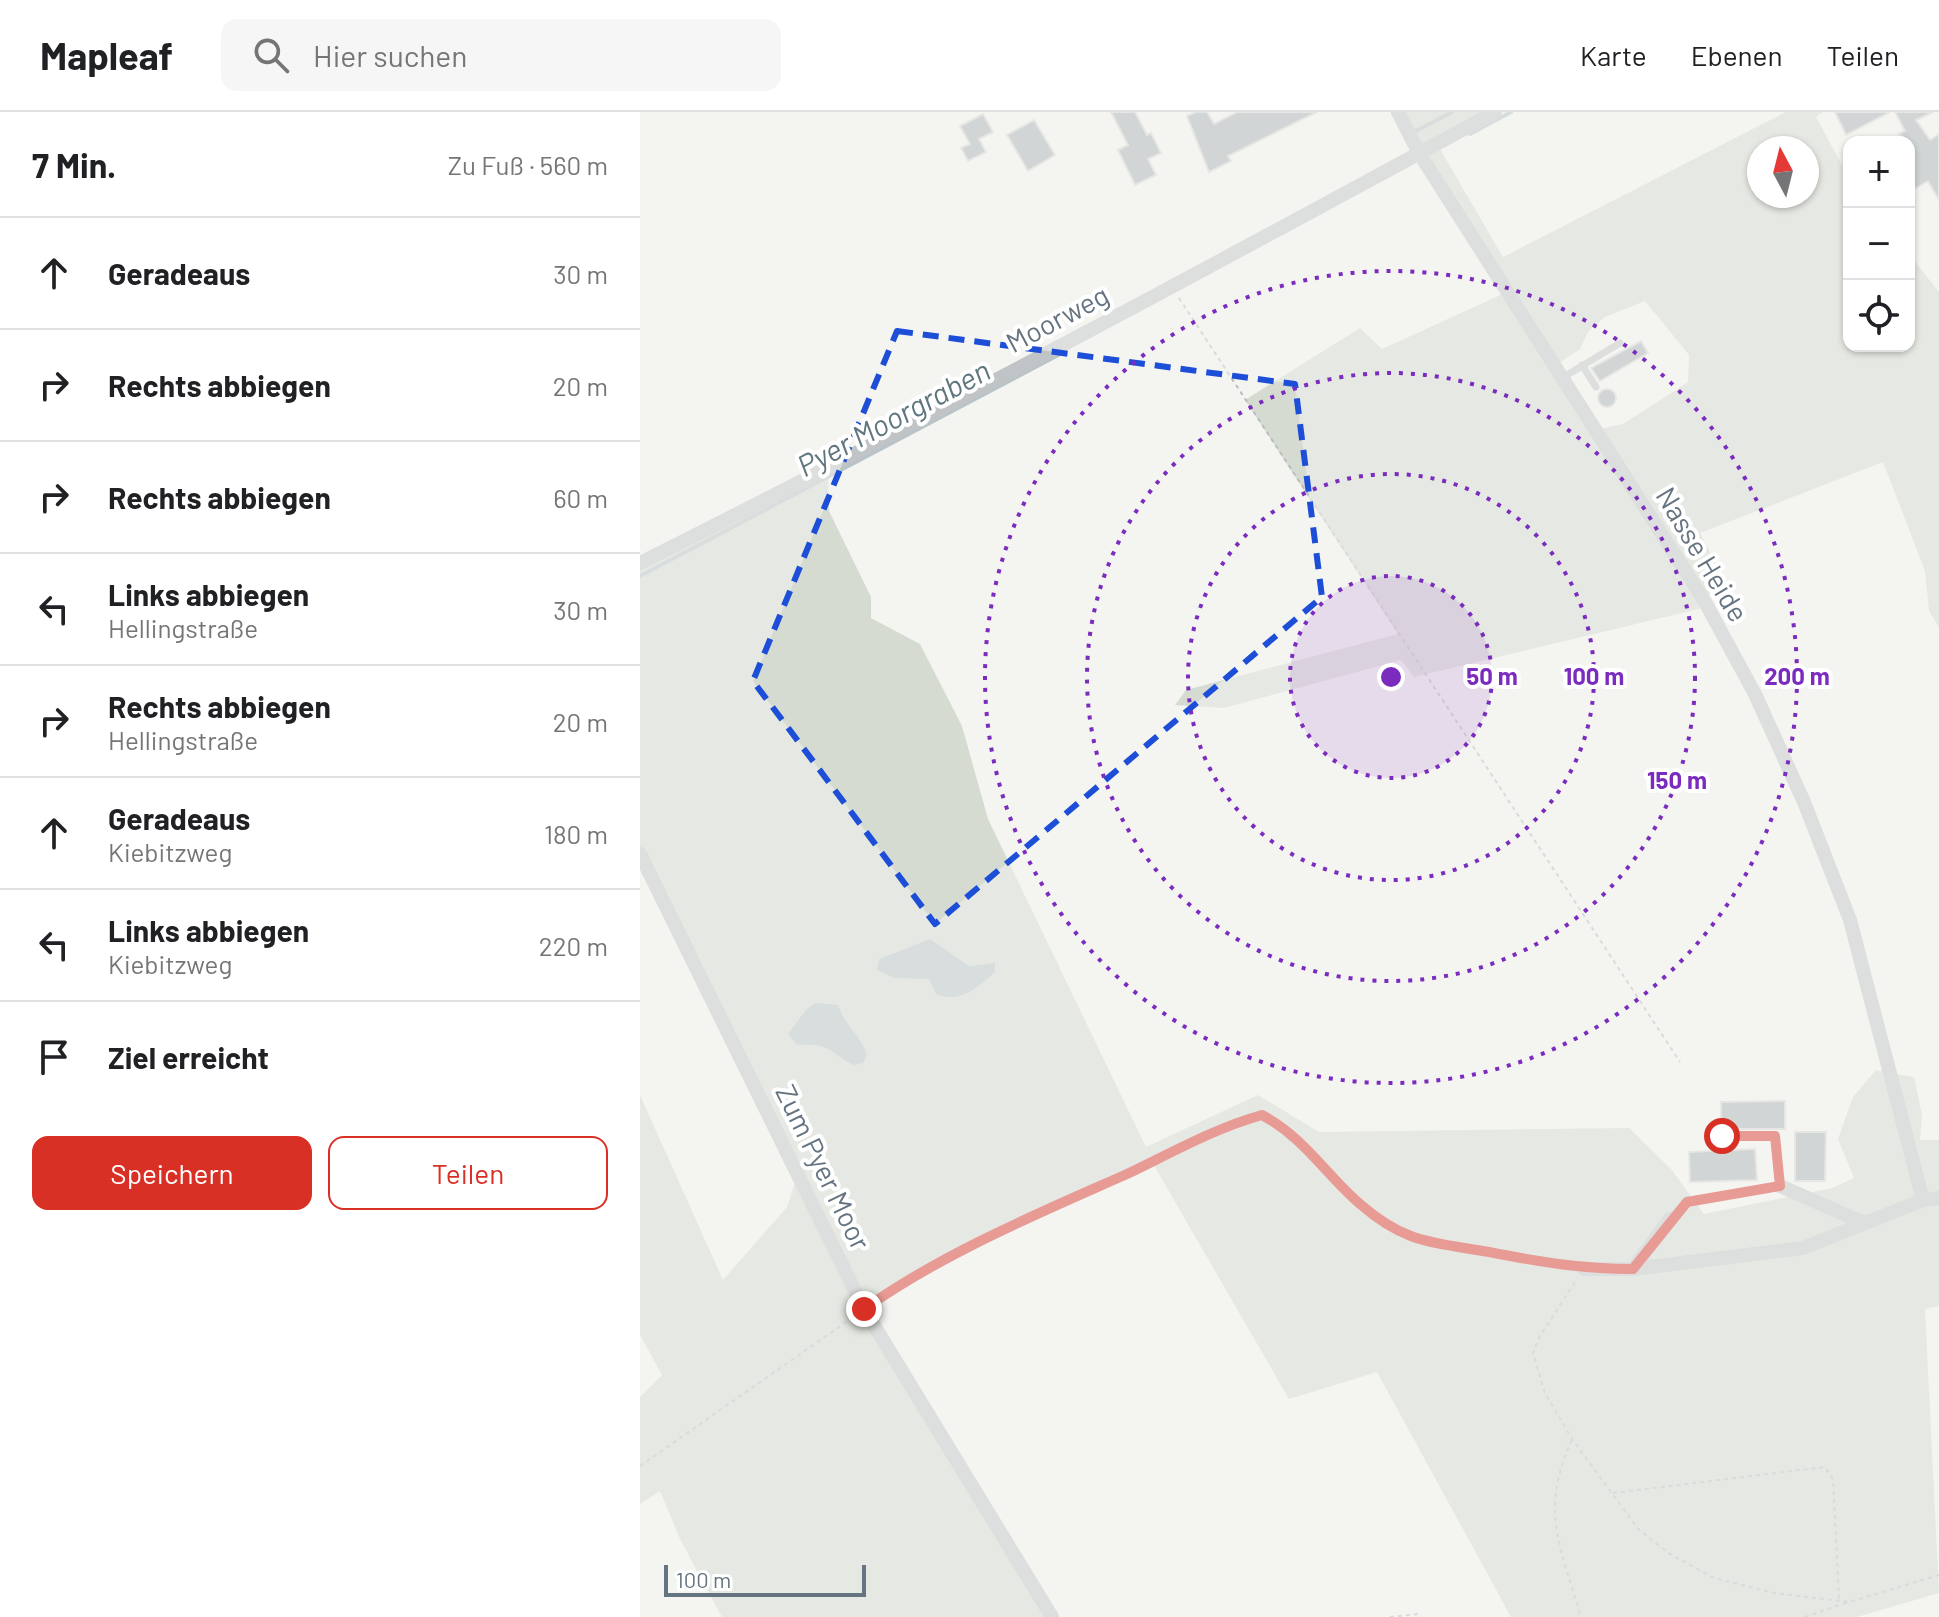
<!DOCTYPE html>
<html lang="de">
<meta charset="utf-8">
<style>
body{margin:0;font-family:Barlow,sans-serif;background:#f6f6f6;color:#202124}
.controls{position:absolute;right:24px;top:24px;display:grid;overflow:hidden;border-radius:16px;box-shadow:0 2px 6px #0004}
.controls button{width:72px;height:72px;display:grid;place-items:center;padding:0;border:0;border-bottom:2px solid #e0e0e0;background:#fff;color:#202124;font:40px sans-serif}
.compass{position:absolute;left:1107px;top:24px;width:72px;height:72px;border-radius:50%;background:#fff;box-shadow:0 2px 6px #0004;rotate:353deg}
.scale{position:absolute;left:24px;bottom:20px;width:202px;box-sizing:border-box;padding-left:8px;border:4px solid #657480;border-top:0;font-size:22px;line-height:28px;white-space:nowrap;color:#657480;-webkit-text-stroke:6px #fff;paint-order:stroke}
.stop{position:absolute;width:24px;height:24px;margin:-18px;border:6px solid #d93025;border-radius:50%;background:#fff}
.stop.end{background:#d93025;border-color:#fff;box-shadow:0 2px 8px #0008}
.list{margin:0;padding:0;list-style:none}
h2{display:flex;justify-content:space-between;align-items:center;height:104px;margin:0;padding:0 32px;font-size:34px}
h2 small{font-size:26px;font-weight:400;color:#757577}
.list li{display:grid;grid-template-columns:52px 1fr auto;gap:24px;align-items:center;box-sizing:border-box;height:112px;padding:0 32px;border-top:2px solid #e0e0e0}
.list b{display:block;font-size:30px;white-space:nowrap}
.list p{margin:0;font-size:26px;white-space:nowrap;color:#757577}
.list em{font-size:26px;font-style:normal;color:#757577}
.actions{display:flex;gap:16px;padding:24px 32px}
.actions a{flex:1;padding:18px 0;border:2px solid #d93025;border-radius:16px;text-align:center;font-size:28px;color:#d93025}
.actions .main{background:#d93025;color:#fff}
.icon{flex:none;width:44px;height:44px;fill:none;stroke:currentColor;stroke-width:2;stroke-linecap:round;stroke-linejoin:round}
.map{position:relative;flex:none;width:1299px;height:1505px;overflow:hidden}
header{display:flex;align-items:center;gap:48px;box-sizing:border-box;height:112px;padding:0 40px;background:#fff;border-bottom:2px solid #e0e0e0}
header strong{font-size:38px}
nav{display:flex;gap:44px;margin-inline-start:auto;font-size:28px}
.search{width:560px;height:72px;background:#f6f6f6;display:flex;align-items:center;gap:20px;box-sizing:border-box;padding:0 28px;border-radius:16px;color:#757577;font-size:30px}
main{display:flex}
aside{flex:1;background:#fff}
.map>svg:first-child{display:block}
</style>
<header>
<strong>Mapleaf</strong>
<div class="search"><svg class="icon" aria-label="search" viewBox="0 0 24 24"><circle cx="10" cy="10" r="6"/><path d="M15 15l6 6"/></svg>Hier suchen</div>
<nav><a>Karte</a><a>Ebenen</a><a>Teilen</a></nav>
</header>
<main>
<aside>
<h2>7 Min.<small>Zu Fuß · 560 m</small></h2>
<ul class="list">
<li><svg class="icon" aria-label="ahead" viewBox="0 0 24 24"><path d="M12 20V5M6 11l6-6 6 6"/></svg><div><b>Geradeaus</b></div><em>30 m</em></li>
<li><svg class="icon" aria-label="right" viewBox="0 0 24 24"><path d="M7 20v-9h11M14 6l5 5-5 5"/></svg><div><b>Rechts abbiegen</b></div><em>20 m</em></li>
<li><svg class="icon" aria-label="right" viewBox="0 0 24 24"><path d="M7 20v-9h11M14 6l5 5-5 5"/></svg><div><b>Rechts abbiegen</b></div><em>60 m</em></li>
<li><svg class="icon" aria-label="left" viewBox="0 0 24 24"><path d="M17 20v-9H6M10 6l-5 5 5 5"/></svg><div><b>Links abbiegen</b><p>Hellingstraße</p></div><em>30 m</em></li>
<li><svg class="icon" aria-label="right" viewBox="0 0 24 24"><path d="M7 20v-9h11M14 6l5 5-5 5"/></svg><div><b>Rechts abbiegen</b><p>Hellingstraße</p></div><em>20 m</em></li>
<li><svg class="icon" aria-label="ahead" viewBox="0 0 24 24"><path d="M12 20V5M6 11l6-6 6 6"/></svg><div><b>Geradeaus</b><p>Kiebitzweg</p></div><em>180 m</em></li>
<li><svg class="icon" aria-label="left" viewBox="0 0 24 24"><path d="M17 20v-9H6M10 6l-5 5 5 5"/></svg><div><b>Links abbiegen</b><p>Kiebitzweg</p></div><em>220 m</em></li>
<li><svg class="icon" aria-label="arrive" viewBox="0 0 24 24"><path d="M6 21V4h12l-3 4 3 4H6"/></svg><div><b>Ziel erreicht</b></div></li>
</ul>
<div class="actions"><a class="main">Speichern</a><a>Teilen</a></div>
</aside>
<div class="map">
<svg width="1299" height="1505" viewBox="0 0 1299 1505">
<rect width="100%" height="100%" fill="#f4f4f1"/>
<path fill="#d6dbd2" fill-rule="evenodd" d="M758 0H855L797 32 863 145 1146 0H1183L1176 5 1209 66V234H1269V142L1299 180V515L1289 499 1285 459 1243 350 1060 421 1076 451 1067 495 774 565 761 548 584 596 535 593 546 578 758 522 605 288 720 216 742 237 867 180ZM1119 36H1167V84H1119ZM1005 189 1049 243 1048 270 983 312 955 318 915 254 940 237 948 220 965 205Z
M188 357 189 399 231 485V506L280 532 322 614 348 707 506 1035 618 983 679 1020 989 1016 1031 1057 1064 1102 1192 1076 1214 1066 1198 1027 1213 985 1236 958 1274 965 1282 1003 1280 1028H1299V1194L1285 1197 1299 1481 1217 1505H871L737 1260 649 1287 512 1050 273 1163 225 1197 412 1505H82L40 1427 20 1379 0 1392V1285L22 1263 0 1223V983L83 1168 147 1095 158 1060 0 742V451Z"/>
<path fill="#b7c3c7" d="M290 827 329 854 355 851V860C337 876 320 892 296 882L289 867 254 866 237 858 239 847Z
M175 891 198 893C204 912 221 924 227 943L223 951 214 953C185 938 192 931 157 933L148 922 165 899Z"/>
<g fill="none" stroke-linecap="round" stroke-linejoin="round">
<path stroke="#b7c3c7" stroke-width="4" d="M776 19 812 0
M830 22 871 0
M0 464 422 241"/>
</g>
<path fill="#a7afb3" stroke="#d6d6d4" stroke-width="2" d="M471 0H495L507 23 511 21 521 41 508 47 516 63 495 73 478 38 488 33Z
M556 0H567L574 12 597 0H677L588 44 591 49 569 60 547 4Z
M1195 0H1250L1206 23Z
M1255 0H1293L1276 8 1290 28 1299 22V88L1288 69 1269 80V57L1274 54 1269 45V30L1259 22 1265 19Z
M343 2 353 20 339 27 346 40 328 49 321 36 330 32 320 14Z
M394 8 415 43 388 59 367 23Z
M1001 229 1008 241 960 269 951 256Z
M958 286a9 9 0 1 1 18 0a9 9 0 1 1-18 0Z
M1145 989V1017H1081V990Z
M1155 1020H1186L1185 1069H1155Z
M1115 1037 1117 1068 1050 1070 1049 1040Z"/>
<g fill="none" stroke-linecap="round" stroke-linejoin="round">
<path stroke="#babcbe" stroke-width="2" stroke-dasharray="4 4" stroke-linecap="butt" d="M539 186 1040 950
M935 1170 900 1224 893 1241 905 1281 932 1327 999 1418 1030 1442 1074 1466 1134 1481 1209 1490 1299 1463
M237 1188C345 1112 476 1075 592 1011L622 1003 650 1018 719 1091 754 1119 789 1132 929 1155
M932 1328C899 1399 921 1436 941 1505
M0 1354 212 1206
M973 1381 1185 1355 1193 1367 1199 1487
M750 1505 779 1502V1505
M1165 1505 1208 1490"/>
<path stroke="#c0c4c7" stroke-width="7" d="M942 253 956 275
M922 266 980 231
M1030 1107 1047 1090 1140 1074 1135 1024H1082"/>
<path stroke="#c0c4c7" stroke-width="14" d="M758 0 779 41 1065 490 1115 582 1164 690 1210 808 1283 1088
M0 451C288 307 572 154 855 0
M0 742 224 1197 412 1505
M1140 1074 1224 1111
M944 1157H993L1163 1136 1283 1088 1299 1086
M993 1157 1030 1107"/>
</g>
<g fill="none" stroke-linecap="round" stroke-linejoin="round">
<path stroke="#d93025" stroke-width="10" d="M224 1197C305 1140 397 1102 487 1062 531 1041 575 1016 622 1003 666 1027 684 1061 720 1092 766 1132 792 1130 849 1140 900 1150 941 1157 993 1157L1047 1090 1140 1074 1135 1024H1082"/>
</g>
<path d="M0 0H1299V1505H0ZM257 219 655 272 682 485 295 812 113 569Z" fill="#f4f4f1" fill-opacity=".55" fill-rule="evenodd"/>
<path fill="none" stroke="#1d4ed8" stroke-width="6" stroke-dasharray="16 10" stroke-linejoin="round" d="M257 219 655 272 682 485 295 812 113 569Z"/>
<circle cx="751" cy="565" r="101" fill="#7b2cbf" fill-opacity=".12"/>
<g fill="none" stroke="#7b2cbf" stroke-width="4" stroke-dasharray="4 8">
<circle cx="751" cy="565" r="101"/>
<circle cx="751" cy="565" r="203"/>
<circle cx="751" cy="565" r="304"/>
<circle cx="751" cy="565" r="406"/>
</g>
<g text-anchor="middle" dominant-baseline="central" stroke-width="8" stroke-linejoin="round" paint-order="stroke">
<g font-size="28" fill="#657480" stroke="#fff">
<text transform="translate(417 206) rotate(-28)">Moorweg</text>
<text transform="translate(1063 442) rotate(59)">Nasse Heide</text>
<text transform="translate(184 1055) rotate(64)">Zum Pyer Moor</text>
</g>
<g font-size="30" font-style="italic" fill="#60767e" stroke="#fff">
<text transform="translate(253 305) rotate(-28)">Pyer Moorgraben</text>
</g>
</g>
<circle cx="751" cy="565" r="12" fill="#7b2cbf" stroke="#fff" stroke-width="4"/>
<g font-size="24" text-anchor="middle" font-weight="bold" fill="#7b2cbf" stroke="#fff" stroke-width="8" stroke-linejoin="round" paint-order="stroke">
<text x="852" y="573">50 m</text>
<text x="954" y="573">100 m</text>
<text x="1157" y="573">200 m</text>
<text x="1037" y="677">150 m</text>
</g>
</svg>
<div class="controls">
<button>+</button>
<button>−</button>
<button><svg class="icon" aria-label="locate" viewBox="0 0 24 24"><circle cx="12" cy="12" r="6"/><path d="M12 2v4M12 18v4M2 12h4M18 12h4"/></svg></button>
</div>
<svg class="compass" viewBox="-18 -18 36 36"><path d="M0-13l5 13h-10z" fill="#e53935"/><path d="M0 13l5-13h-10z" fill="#757577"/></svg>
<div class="scale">100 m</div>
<div class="stop" style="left:1082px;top:1024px"></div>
<div class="stop end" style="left:224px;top:1197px"></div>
</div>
</main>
